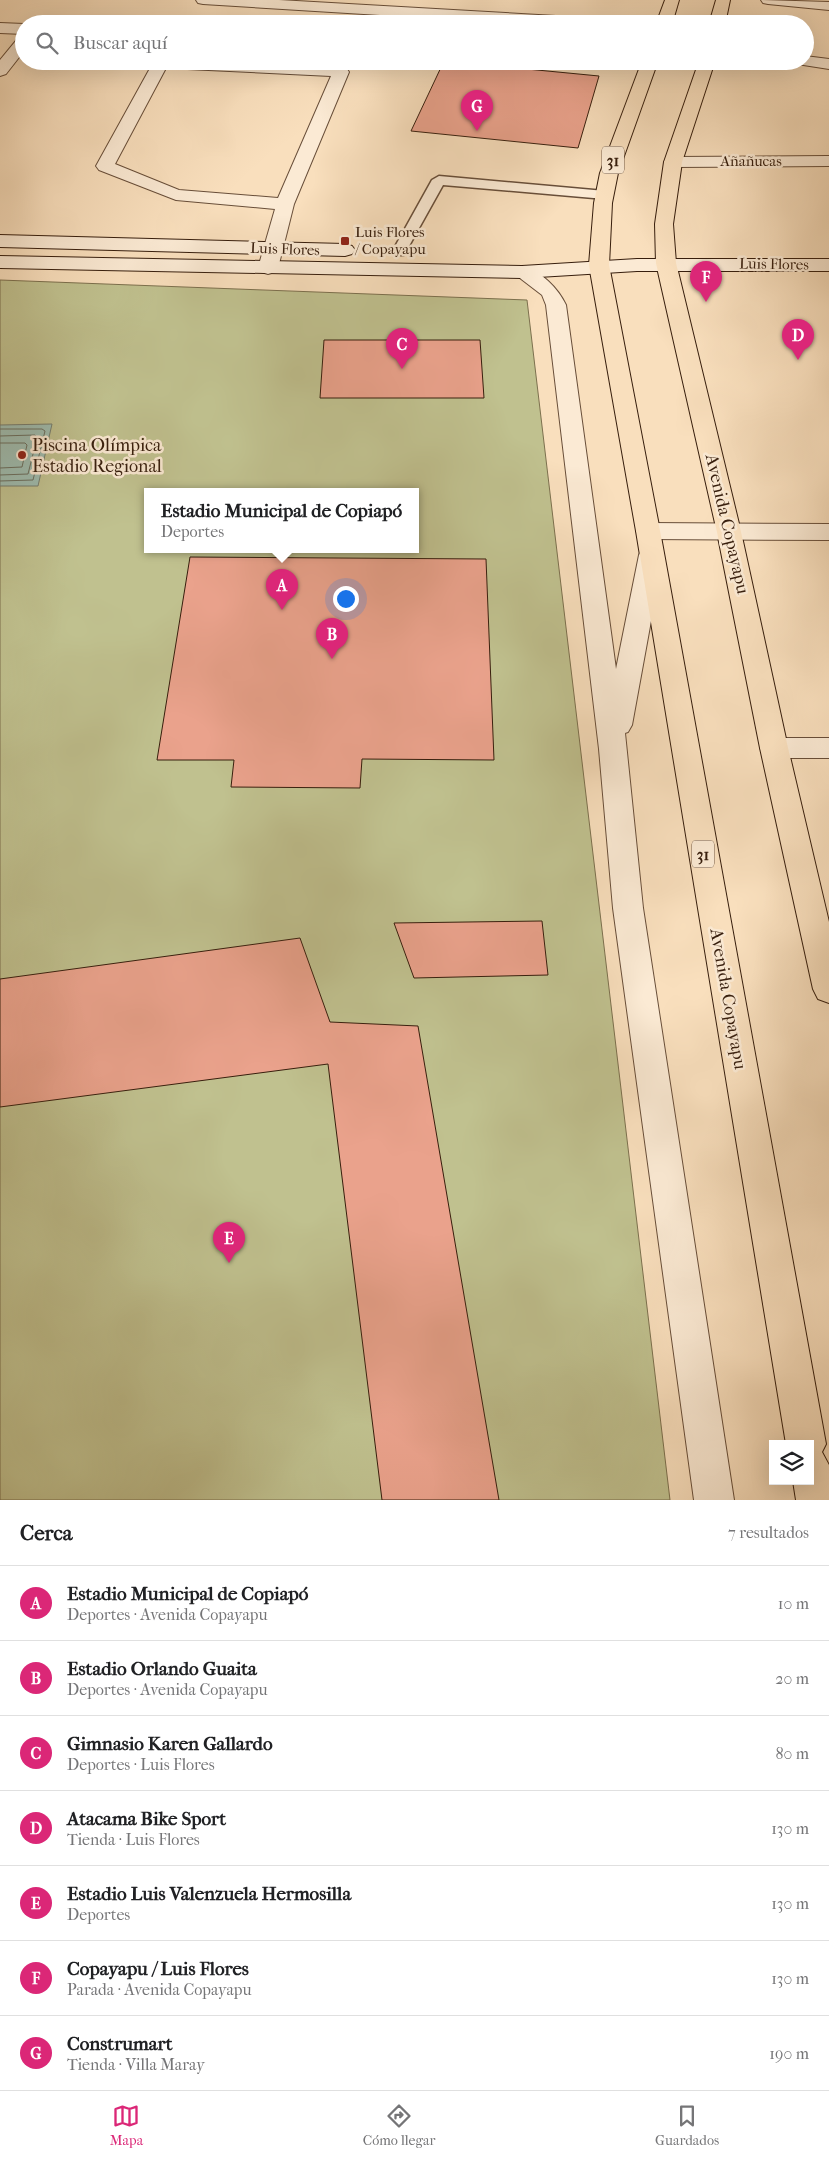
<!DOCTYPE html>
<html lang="es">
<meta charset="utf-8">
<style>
body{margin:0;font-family:"IM FELL French Canon",serif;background:#f6f6f6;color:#202124}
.controls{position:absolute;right:15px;bottom:15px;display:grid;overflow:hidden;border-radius:0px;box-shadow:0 5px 20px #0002}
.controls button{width:45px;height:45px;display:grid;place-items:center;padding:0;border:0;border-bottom:1px solid #e0e0e0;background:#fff;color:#202124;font:25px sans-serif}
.you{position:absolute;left:345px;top:598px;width:18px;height:18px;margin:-12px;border:4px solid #fff;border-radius:50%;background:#1a73e8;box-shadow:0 0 0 8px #1a73e833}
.badge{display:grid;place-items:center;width:32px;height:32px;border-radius:50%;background:#db2777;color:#fff;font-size:16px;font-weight:700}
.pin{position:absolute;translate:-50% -41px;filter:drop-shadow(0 1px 2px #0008)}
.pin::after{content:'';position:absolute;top:26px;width:18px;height:15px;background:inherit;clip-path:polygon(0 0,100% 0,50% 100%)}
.popup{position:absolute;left:144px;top:488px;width:275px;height:65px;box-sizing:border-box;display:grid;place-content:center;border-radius:0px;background:#fff;filter:drop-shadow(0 1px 4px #0005);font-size:16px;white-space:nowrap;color:#757577}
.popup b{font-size:19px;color:#202124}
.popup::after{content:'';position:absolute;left:50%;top:100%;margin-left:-10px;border:10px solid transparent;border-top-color:#fff}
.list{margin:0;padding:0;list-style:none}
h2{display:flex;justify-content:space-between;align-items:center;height:65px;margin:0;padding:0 20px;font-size:21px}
h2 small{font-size:16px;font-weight:400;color:#757577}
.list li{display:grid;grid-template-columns:32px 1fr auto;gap:15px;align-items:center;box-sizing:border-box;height:75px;padding:0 20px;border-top:1px solid #e0e0e0}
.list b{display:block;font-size:19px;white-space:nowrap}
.list p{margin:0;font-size:16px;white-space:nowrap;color:#757577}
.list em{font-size:16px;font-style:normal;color:#757577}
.icon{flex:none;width:28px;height:28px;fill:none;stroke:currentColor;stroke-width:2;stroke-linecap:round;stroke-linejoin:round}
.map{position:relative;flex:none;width:829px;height:1500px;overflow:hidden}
.search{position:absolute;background:#fff;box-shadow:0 5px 20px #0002;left:15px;right:15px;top:15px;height:55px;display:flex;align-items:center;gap:12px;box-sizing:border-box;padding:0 18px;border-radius:28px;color:#757577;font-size:19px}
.sheet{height:590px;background:#fff}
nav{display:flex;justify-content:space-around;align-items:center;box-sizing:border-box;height:70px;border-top:1px solid #e0e0e0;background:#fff;font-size:14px;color:#757577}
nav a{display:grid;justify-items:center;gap:2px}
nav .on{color:#db2777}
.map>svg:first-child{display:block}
</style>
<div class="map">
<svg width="829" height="1500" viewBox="0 0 829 1500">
<rect width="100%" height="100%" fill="#f9dfbd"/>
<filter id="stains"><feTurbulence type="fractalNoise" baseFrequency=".004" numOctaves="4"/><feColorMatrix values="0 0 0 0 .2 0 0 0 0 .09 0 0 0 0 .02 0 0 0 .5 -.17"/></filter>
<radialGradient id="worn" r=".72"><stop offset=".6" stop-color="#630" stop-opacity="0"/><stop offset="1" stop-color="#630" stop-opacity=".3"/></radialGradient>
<path fill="#c0c18f" stroke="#7c704e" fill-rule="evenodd" d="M0 280 527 300 670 1500H0ZM148 491H416V549H148Z"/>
<path fill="#9ebdb1" stroke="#757d6f" d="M52 424 38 486H0V425Z"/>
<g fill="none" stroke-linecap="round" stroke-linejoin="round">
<path stroke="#6a6e5f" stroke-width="1" d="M0 429H42L45 431 33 480 0 481
M0 436 35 435 37 438 28 474 0 475
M0 443H25L27 445 22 467 0 468"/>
</g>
<path fill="#eaa28c" stroke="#371e0d" d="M444 61 599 76 578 148 411 131Z
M324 340H480L484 398H320Z
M190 557 486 559 494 760 362 759 360 788 231 787 234 760H157Z
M542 921 548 975 414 978 394 923Z
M300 938 330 1022 418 1026 499 1500H382L328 1064 0 1107V979Z"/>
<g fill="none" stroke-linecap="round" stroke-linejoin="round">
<g stroke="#684e39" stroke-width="3">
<path id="service" d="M439 176 605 191 612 195 605 199 443 185 404 255H394L392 252 432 180Z"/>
</g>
<g stroke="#684e39" stroke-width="2">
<path id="minor" d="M196 0H279L608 19 613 21 615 24H527L203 4 198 3Z
M761 0 829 2V10L768 4 763 3Z
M0 23 24 24V34L0 33Z
M24 35V51L6 74 0 76V60L19 37Z
M805 56 829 59V69L797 64 795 61H805Z
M154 61H222L341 67 347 69 349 72 294 204 278 268 275 272 268 274 261 272 258 268 275 209 176 200 99 170 96 166ZM166 68 331 76 278 198 179 190 115 164Z
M829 156V166L673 167 667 166 664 162 667 158 673 157Z
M522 266C541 271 558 288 566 305L616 669 639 555 642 549 651 547 660 549 663 555 632 725 628 732 625 733 643 908 734 1500H694L613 908 599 749 546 305 542 295 512 272 515 268Z
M648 523 829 524V540L648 539 640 537 636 531 640 525Z
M774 738H829V758H774L764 755 760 748 764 741Z"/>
</g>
<g stroke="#371e0d" stroke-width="2">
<path id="secondary" d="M0 235 345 244 352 246 355 250 352 254 345 256 0 247Z
M0 256 522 266 637 259H829V271H637L522 278 0 268Z"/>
</g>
<g stroke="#371e0d" stroke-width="2">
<path id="trunk" d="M665 0H679L672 24H656Z
M716 0H730L725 24H709Z
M642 61H658L618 173 612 203 609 265 660 531 826 1444 822 1452 829 1465V1500H796L793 1481H810V1444H786L636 531 589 265 594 203 600 173Z
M699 61H715L682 162 673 224 676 263 741 532 788 748 829 922V1003L818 999 813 989 760 748 717 532 656 263 655 224 664 162Z"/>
</g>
<use href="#service" fill="#fbead4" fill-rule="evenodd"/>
<use href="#minor" fill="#fbead4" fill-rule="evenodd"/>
<use href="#secondary" fill="#fbead4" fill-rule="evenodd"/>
<use href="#trunk" fill="#f9dfbd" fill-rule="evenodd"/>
</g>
<g fill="#8f2418" stroke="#fbead4" stroke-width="2">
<rect x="340" y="236" width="10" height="10" rx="2.5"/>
<circle cx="22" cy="455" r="5"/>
</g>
<g text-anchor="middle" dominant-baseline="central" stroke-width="5" stroke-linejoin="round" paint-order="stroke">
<g font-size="15" fill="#371e0d" stroke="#fbead4">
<text x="751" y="161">Añañucas</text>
<text transform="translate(285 249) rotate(2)">Luis Flores</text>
<text transform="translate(774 264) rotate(1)">Luis Flores</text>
</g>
<g font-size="15" fill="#371e0d" stroke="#fbead4" text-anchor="start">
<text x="355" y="232">Luis Flores<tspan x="355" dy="17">/ Copayapu</tspan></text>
</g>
<g fill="#fbead4" stroke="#725b49" stroke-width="1">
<rect x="602" y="146.5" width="22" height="27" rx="4"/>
<rect x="692" y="840.5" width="22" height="27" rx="4"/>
</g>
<g font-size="16" font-weight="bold" fill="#371e0d">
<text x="613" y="160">31</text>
<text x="703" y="854">31</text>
</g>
<g font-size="18" fill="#371e0d" stroke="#fbead4" text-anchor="start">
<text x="32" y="445">Piscina Olímpica<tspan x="32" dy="21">Estadio Regional</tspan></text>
</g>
<g font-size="18" fill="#371e0d" stroke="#fbead4">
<text transform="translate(727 524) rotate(77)">Avenida Copayapu</text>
<text transform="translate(728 999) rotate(80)">Avenida Copayapu</text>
</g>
</g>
<rect width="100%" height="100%" filter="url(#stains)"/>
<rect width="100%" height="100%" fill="url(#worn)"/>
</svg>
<div class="controls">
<button><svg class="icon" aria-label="layers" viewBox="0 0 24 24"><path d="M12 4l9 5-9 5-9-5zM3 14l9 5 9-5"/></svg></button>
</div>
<div class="you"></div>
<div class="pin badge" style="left:282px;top:610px">A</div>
<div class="popup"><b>Estadio Municipal de Copiapó</b>Deportes</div>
<div class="pin badge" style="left:332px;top:659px">B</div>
<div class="pin badge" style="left:402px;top:369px">C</div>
<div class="pin badge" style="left:798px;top:360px">D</div>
<div class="pin badge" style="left:229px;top:1263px">E</div>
<div class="pin badge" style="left:706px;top:302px">F</div>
<div class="pin badge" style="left:477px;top:131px">G</div>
<div class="search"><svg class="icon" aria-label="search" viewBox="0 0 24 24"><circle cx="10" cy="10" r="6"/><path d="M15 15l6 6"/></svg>Buscar aquí</div>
</div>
<section class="sheet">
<h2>Cerca<small>7 resultados</small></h2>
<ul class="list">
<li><span class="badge">A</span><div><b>Estadio Municipal de Copiapó</b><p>Deportes · Avenida Copayapu</p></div><em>10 m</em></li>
<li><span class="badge">B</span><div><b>Estadio Orlando Guaita</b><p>Deportes · Avenida Copayapu</p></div><em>20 m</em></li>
<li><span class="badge">C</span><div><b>Gimnasio Karen Gallardo</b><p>Deportes · Luis Flores</p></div><em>80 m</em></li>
<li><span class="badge">D</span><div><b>Atacama Bike Sport</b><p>Tienda · Luis Flores</p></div><em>130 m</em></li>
<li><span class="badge">E</span><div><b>Estadio Luis Valenzuela Hermosilla</b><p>Deportes</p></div><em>130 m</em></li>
<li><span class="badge">F</span><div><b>Copayapu / Luis Flores</b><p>Parada · Avenida Copayapu</p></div><em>130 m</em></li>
<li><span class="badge">G</span><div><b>Construmart</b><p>Tienda · Villa Maray</p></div><em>190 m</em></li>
</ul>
</section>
<nav>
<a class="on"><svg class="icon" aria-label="map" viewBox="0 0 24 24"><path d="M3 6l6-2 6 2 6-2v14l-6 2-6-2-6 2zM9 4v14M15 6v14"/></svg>Mapa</a>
<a><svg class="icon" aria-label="directions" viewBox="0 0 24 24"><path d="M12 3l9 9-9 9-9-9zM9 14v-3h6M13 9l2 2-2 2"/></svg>Cómo llegar</a>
<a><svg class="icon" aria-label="saved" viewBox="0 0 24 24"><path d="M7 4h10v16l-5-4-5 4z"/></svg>Guardados</a>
</nav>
